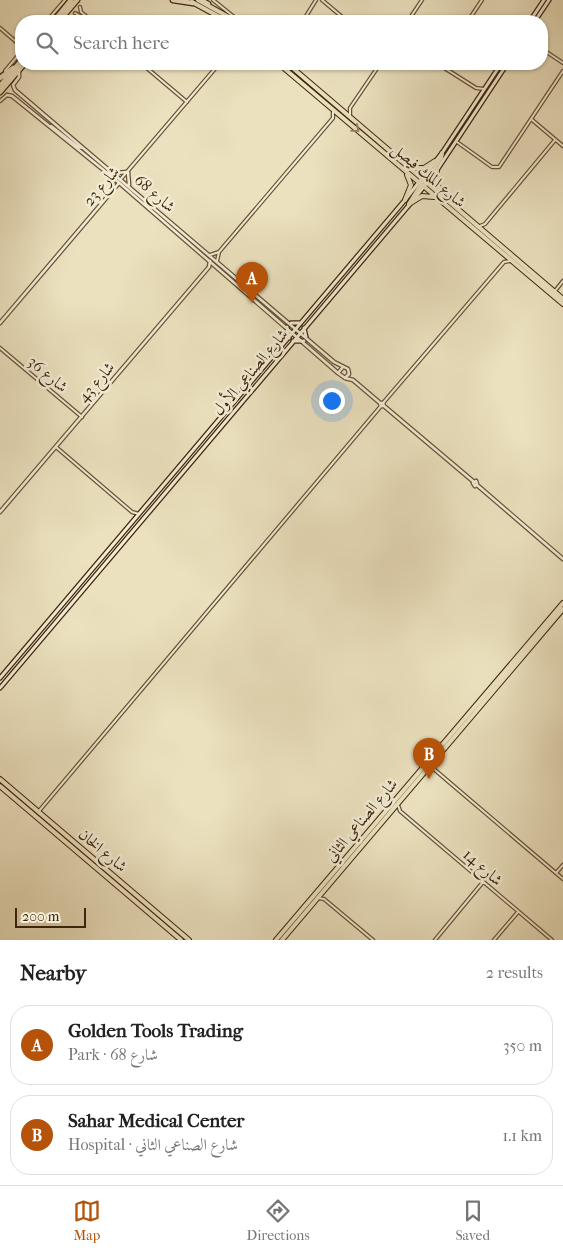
<!DOCTYPE html>
<meta charset="utf-8">
<style>
body{margin:0;font-family:"IM FELL French Canon",Amiri,serif;background:#f6f6f6;color:#222}
.scale{position:absolute;left:15px;bottom:12px;width:71px;box-sizing:border-box;padding-left:5px;border:2px solid #3e250d;border-top:0;font-size:14px;line-height:18px;white-space:nowrap;color:#3e250d;-webkit-text-stroke:4px #f2ecd5;paint-order:stroke}
.you{position:absolute;left:331px;top:400px;width:18px;height:18px;margin:-12px;border:4px solid #fff;border-radius:50%;background:#1a73e8;box-shadow:0 0 0 8px #1a73e833}
.badge{display:grid;place-items:center;width:32px;height:32px;border-radius:50%;background:#b45309;color:#fff;font-size:16px;font-weight:700}
.pin{position:absolute;translate:-50% -41px;filter:drop-shadow(0 1px 2px #0008)}
.pin::after{content:'';position:absolute;top:26px;width:18px;height:15px;background:inherit;clip-path:polygon(0 0,100% 0,50% 100%)}
.list{margin:0;padding:0;list-style:none}
h2{display:flex;justify-content:space-between;align-items:center;height:65px;margin:0;padding:0 20px;font-size:21px}
h2 small{font-size:16px;font-weight:400;color:#767676}
.list li{display:grid;grid-template-columns:32px 1fr auto;gap:15px;align-items:center;box-sizing:border-box;height:80px;margin:0 10px 10px;padding:0 10px;border:1px solid #e0e0e0;border-radius:20px}
.list b{display:block;font-size:19px;white-space:nowrap}
.list p{margin:0;font-size:16px;white-space:nowrap;color:#767676}
.list em{font-size:16px;font-style:normal;color:#767676}
.icon{flex:none;width:28px;height:28px;fill:none;stroke:currentColor;stroke-width:2;stroke-linecap:round;stroke-linejoin:round}
.map{position:relative;flex:none;width:563px;height:940px;overflow:hidden}
.search{position:absolute;background:#fff;box-shadow:0 1px 4px #0004;left:15px;right:15px;top:15px;height:55px;display:flex;align-items:center;gap:12px;box-sizing:border-box;padding:0 18px;border-radius:20px;color:#767676;font-size:19px}
.sheet{height:245px;background:#fff}
nav{display:flex;justify-content:space-around;align-items:center;box-sizing:border-box;height:70px;border-top:1px solid #e0e0e0;background:#fff;font-size:14px;color:#767676}
nav a{display:grid;justify-items:center;gap:2px}
nav .on{color:#b45309}
.map>svg:first-child{display:block}
</style>
<div class="map">
<svg width="563" height="940" viewBox="0 0 563 940">
<rect width="100%" height="100%" fill="#ebe1be"/>
<filter id="stains"><feTurbulence type="fractalNoise" baseFrequency=".004" numOctaves="4"/><feColorMatrix values="0 0 0 0 .2 0 0 0 0 .09 0 0 0 0 .02 0 0 0 .5 -.17"/></filter>
<radialGradient id="worn" r=".72"><stop offset=".6" stop-color="#630" stop-opacity="0"/><stop offset="1" stop-color="#630" stop-opacity=".3"/></radialGradient>
<g fill="none" stroke-linecap="round" stroke-linejoin="round">
<g stroke="#695439" stroke-width="4.5">
<path id="minor" d="M213 0 239 21
M322 0 347 21
M80 7 81 12 92 21
M75 13 89 21
M47 21 65 0
M303 21 316 0
M408 21 422 0
M468 21 482 0
M0 28 21 46
M542 49 563 63
M142 64 187 102
M438 64 476 88 484 89
M5 71 21 52
M0 101 7 95
M350 115V108L380 64
M531 119 563 146
M457 142 492 167H499L563 71
M120 180 219 64
M480 226 485 224 555 140
M210 255 219 252
M217 261 219 252 333 118V111
M555 291 563 281
M0 348 82 417
M383 403 504 262 510 261
M56 447 132 512 139 514
M432 764 435 770 449 782 563 879
M398 805 400 811 552 940
M39 811 381 406
M556 873 563 865
M318 898 324 899 373 940
M435 940 483 882
M494 940 518 912"/>
</g>
<g stroke="#695439" stroke-width="5">
<path id="tertiary" d="M19 72V77L13 85 15 90 334 362 348 369 349 374 345 378 338 373 343 367
M7 95 12 96 116 180 338 373
M51 126 78 147 83 148
M115 173 128 172 129 185
M112 177 114 188
M0 323 119 183
M345 378 353 380 380 403
M383 403 384 406H381L380 403Z
M384 406 474 482
M476 481 477 484 475 486 473 483Z
M477 485 563 559
M0 512 209 267 210 261"/>
</g>
<g stroke="#3e250d" stroke-width="5.5">
<path id="secondary" d="M530 21 544 0
M535 21 549 0
M414 199 437 170 507 64
M291 323H300
M287 327 289 338
M304 328 306 337
M293 341H304
M0 678 405 200 442 153 501 64
M0 688 410 204"/>
</g>
<g stroke="#3e250d" stroke-width="6">
<path id="primary" d="M198 0 236 21
M192 2 227 21
M279 64 563 304
M288 64 563 299
M412 168H424L435 161
M437 170 436 181 442 194
M425 182 441 158 442 153
M405 200 411 185 407 175
M409 204 422 183
M409 204 422 196 434 197
M0 779 189 940
M0 786 181 940
M276 940 563 603
M282 940 563 609"/>
</g>
<g stroke="#3e250d" stroke-width="7">
<path id="motorway" d="M173 0 193 3
M201 0 208 4
M54 21 71 0
M59 21 77 0
M0 78 13 68
M0 86 21 61
M0 92 24 64"/>
</g>
<use href="#minor" stroke="#f2ecd5" stroke-width="2"/>
<use href="#tertiary" stroke="#f2ecd5" stroke-width="2.5"/>
<use href="#secondary" stroke="#f2ecd5" stroke-width="3"/>
<use href="#primary" stroke="#ebe1be" stroke-width="4"/>
<use href="#motorway" stroke="#ebe1be" stroke-width="4.5"/>
</g>
<defs><path id="oneway-chevron" d="M-2-3.5L2.5 0L-2 3.5" fill="none" stroke-width="1.6" stroke-linecap="round" stroke-linejoin="round" transform="scale(1.25)"/></defs>
<use stroke="#948366" href="#oneway-chevron" transform="translate(356 129) rotate(40)"/>
<g text-anchor="middle" dominant-baseline="central" stroke-width="5" stroke-linejoin="round" paint-order="stroke">
<g font-size="16" fill="#3e250d" stroke="#f2ecd5">
<text transform="translate(429 175) rotate(40)">شارع الملك فيصل</text>
<text transform="translate(101 186) rotate(-50)">شارع 23</text>
<text transform="translate(155 193) rotate(41)">شارع 68</text>
<text transform="translate(250 372) rotate(-50)">شارع الصناعي الأول</text>
<text transform="translate(48 374) rotate(40)">شارع 36</text>
<text transform="translate(96 382) rotate(-50)">شارع 43</text>
<text transform="translate(361 820) rotate(-50)">شارع الصناعي الثاني</text>
<text transform="translate(103 850) rotate(40)">شارع الخان</text>
<text transform="translate(483 867) rotate(41)">شارع 14</text>
</g>
</g>
<rect width="100%" height="100%" filter="url(#stains)"/>
<rect width="100%" height="100%" fill="url(#worn)"/>
</svg>
<div class="scale">200 m</div>
<div class="you"></div>
<div class="pin badge" style="left:252px;top:303px">A</div>
<div class="pin badge" style="left:429px;top:779px">B</div>
<div class="search"><svg class="icon" aria-label="search" viewBox="0 0 24 24"><circle cx="10" cy="10" r="6"/><path d="M15 15l6 6"/></svg>Search here</div>
</div>
<section class="sheet">
<h2>Nearby<small>2 results</small></h2>
<ul class="list">
<li><span class="badge">A</span><div><b>Golden Tools Trading</b><p>Park · شارع 68</p></div><em>350 m</em></li>
<li><span class="badge">B</span><div><b>Sahar Medical Center</b><p>Hospital · شارع الصناعي الثاني</p></div><em>1.1 km</em></li>
</ul>
</section>
<nav>
<a class="on"><svg class="icon" aria-label="map" viewBox="0 0 24 24"><path d="M3 6l6-2 6 2 6-2v14l-6 2-6-2-6 2zM9 4v14M15 6v14"/></svg>Map</a>
<a><svg class="icon" aria-label="directions" viewBox="0 0 24 24"><path d="M12 3l9 9-9 9-9-9zM9 14v-3h6M13 9l2 2-2 2"/></svg>Directions</a>
<a><svg class="icon" aria-label="saved" viewBox="0 0 24 24"><path d="M7 4h10v16l-5-4-5 4z"/></svg>Saved</a>
</nav>
